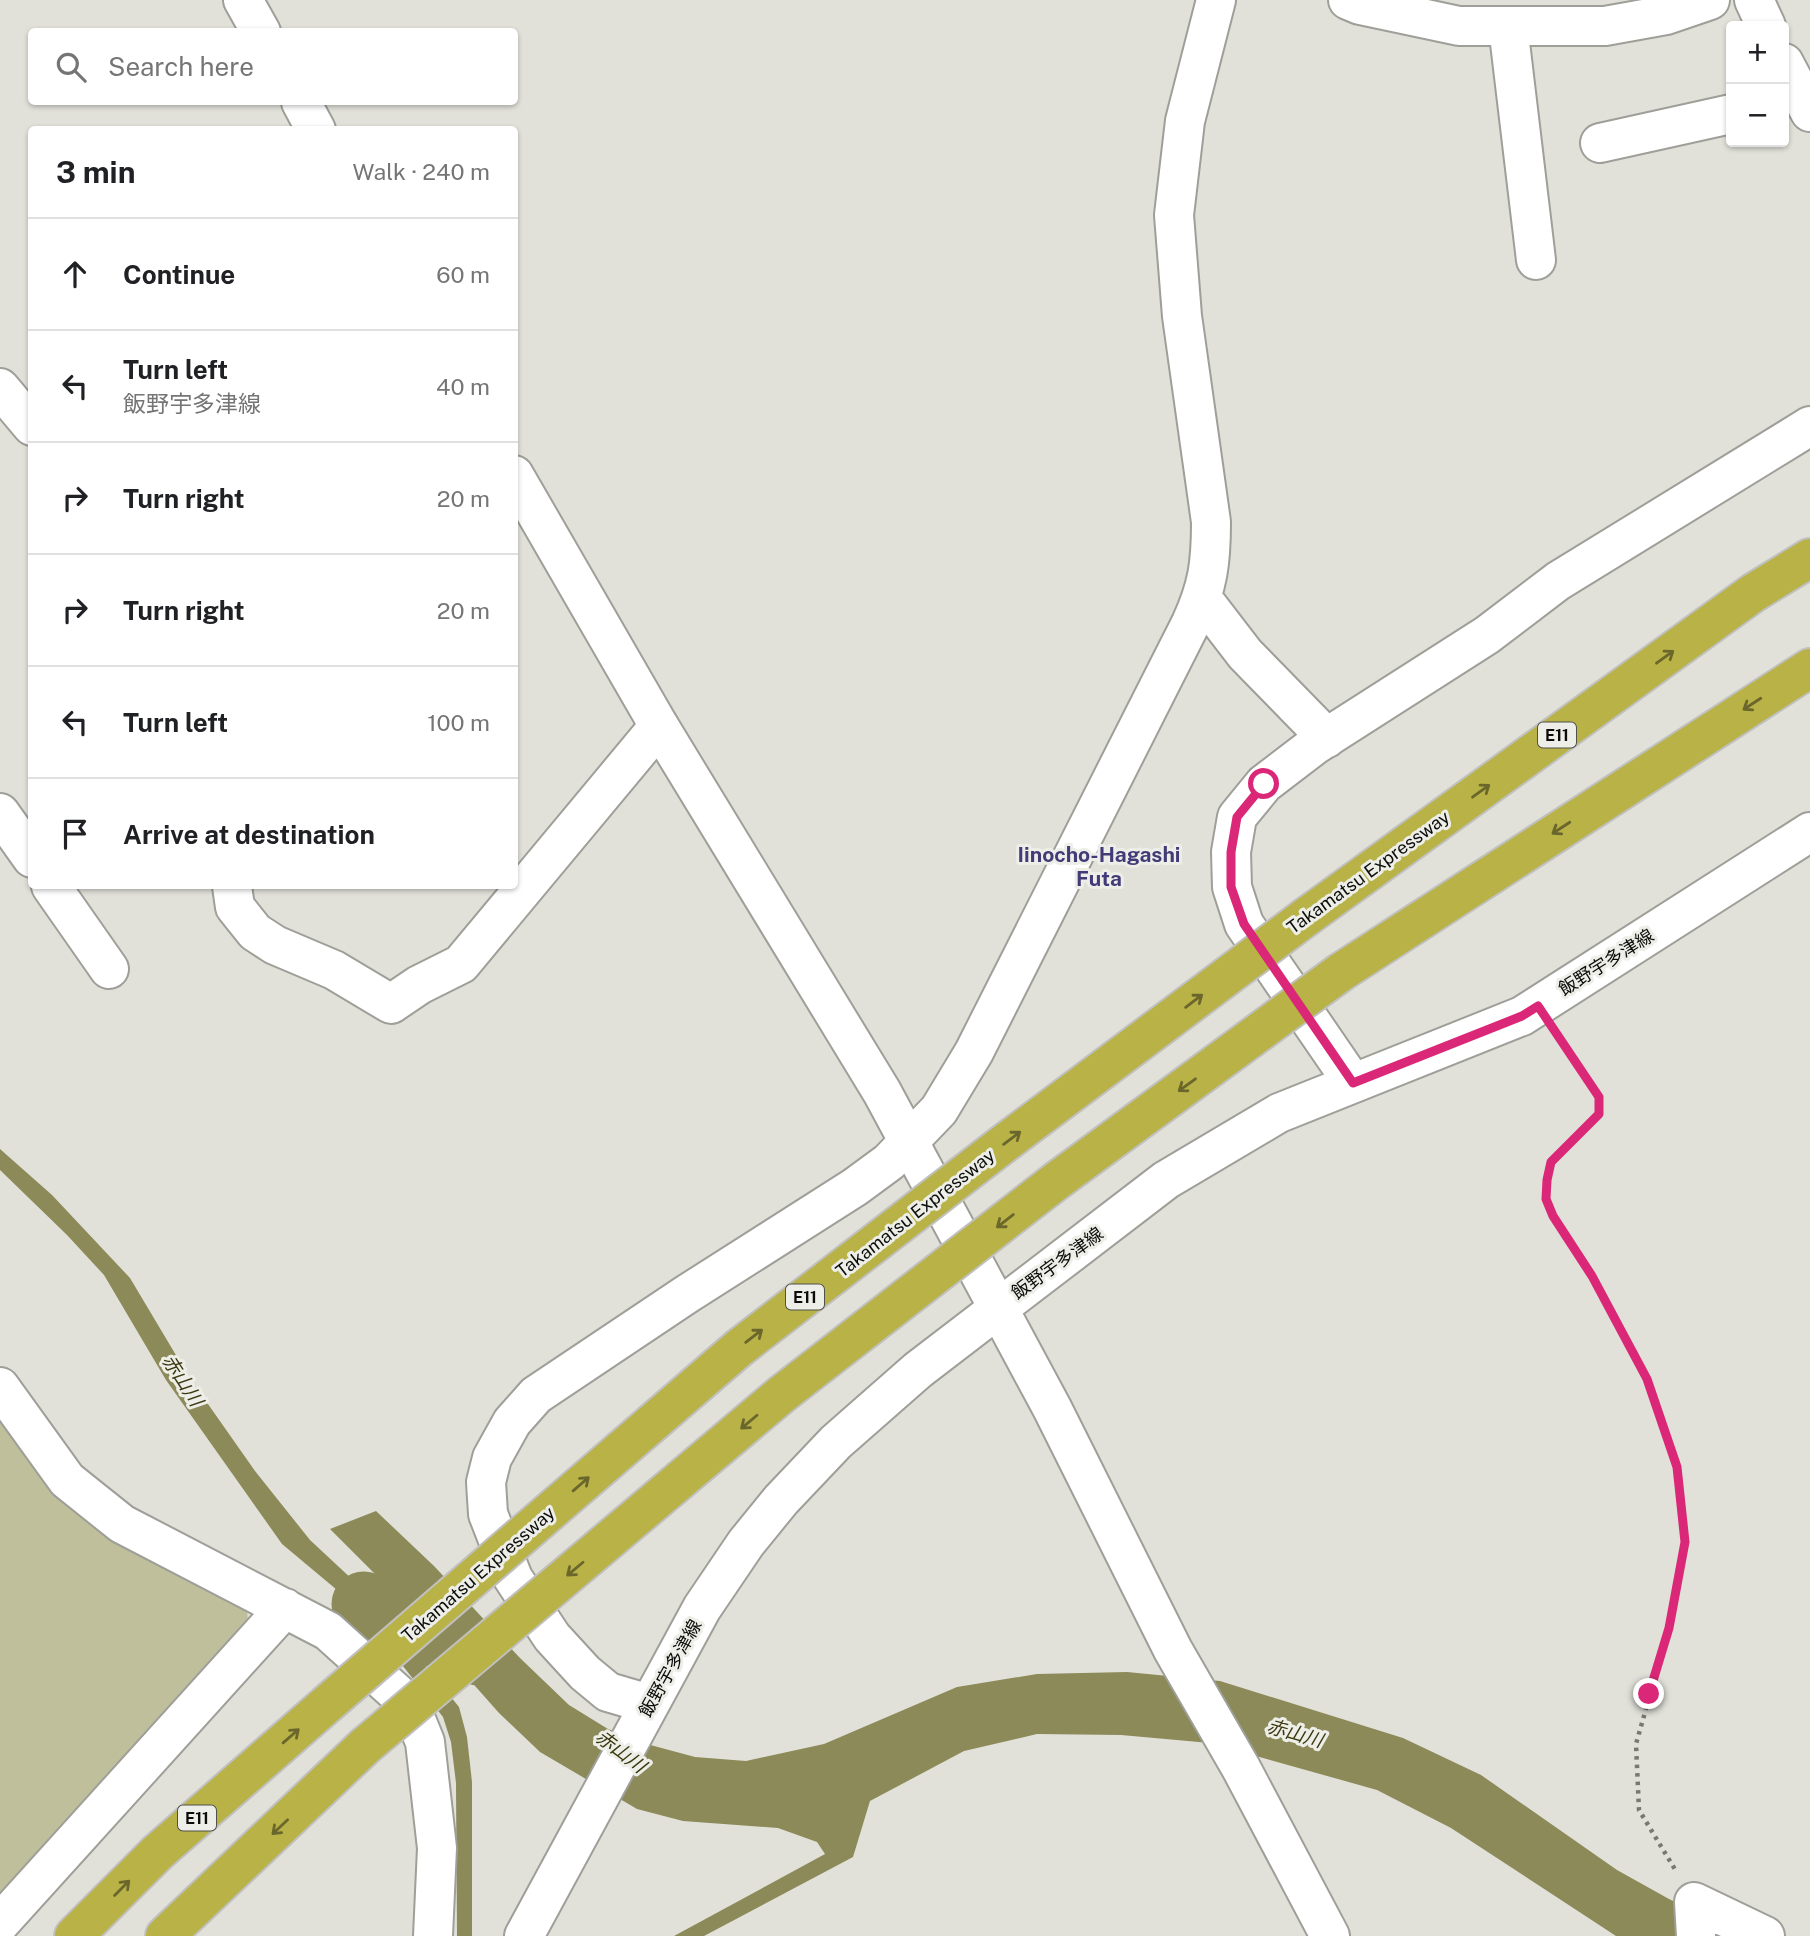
<!DOCTYPE html>
<meta charset="utf-8">
<style>
body{margin:0;font-family:"Public Sans","Noto Sans JP",sans-serif;background:#f6f6f6;color:#202124}
.controls{position:absolute;right:21px;top:21px;display:grid;overflow:hidden;border-radius:7px;box-shadow:0 2px 5px #0004}
.controls button{width:63px;height:63px;display:grid;place-items:center;padding:0;border:0;border-bottom:2px solid #e0e0e0;background:#fff;color:#202124;font:35px sans-serif}
.stop{position:absolute;width:21px;height:21px;margin:-16px;border:5px solid #db2777;border-radius:50%;background:#fff}
.stop.end{background:#db2777;border-color:#fff;box-shadow:0 2px 7px #0008}
.list{margin:0;padding:0;list-style:none}
h2{display:flex;justify-content:space-between;align-items:center;height:91px;margin:0;padding:0 28px;font-size:30px}
h2 small{font-size:23px;font-weight:400;color:#757577}
.list li{display:grid;grid-template-columns:46px 1fr auto;gap:21px;align-items:center;box-sizing:border-box;height:112px;padding:0 28px;border-top:2px solid #e0e0e0}
.list b{display:block;font-size:26px;white-space:nowrap}
.list p{margin:0;font-size:23px;white-space:nowrap;color:#757577}
.list em{font-size:23px;font-style:normal;color:#757577}
.icon{flex:none;width:38px;height:38px;fill:none;stroke:currentColor;stroke-width:2;stroke-linecap:round;stroke-linejoin:round}
.map{position:relative;flex:none;width:1810px;height:1936px;overflow:hidden}
.search{position:absolute;background:#fff;box-shadow:0 2px 5px #0004;left:28px;top:28px;width:490px;height:77px;display:flex;align-items:center;gap:18px;box-sizing:border-box;padding:0 24px;border-radius:7px;color:#757577;font-size:26px}
.panel{position:absolute;background:#fff;box-shadow:0 2px 5px #0004;left:28px;top:126px;width:490px;height:763px;border-radius:7px}
.map>svg:first-child{display:block}
</style>
<div class="map">
<svg width="1810" height="1936" viewBox="0 0 1810 1936">
<rect width="100%" height="100%" fill="#e1e1da"/>
<path fill="#c0bf9c" d="M0 1419 246 1597 248 1622 159 1717 0 1899Z"/>
<path fill="#8c8a58" d="M0 1149 52 1195 130 1278 189 1377 255 1471 310 1540 369 1595 459 1707 467 1737 472 1782V1936H457L456 1783 451 1742 443 1717 355 1605 282 1544 166 1380 104 1275 67 1235 0 1170Z
M376 1511 434 1566 520 1658 569 1705 608 1729 643 1743 695 1757 746 1761 824 1744 957 1687 1037 1674 1127 1672 1220 1681 1403 1738 1481 1775 1617 1870 1669 1899 1747 1936H1616L1451 1828 1377 1790 1210 1743 1121 1735 1037 1734 964 1751 870 1801 853 1857 704 1936H674L825 1854 817 1842 778 1828 683 1821 637 1809 540 1752 499 1713 383 1582 330 1529Z"/>
<g fill="none" stroke-linecap="round" stroke-linejoin="round">
<path stroke="#8c8a58" stroke-width="65" d="M364 1604 479 1653"/>
<g stroke="#9f9f99" stroke-width="42">
<path id="minor" d="M1348 0 1360 5 1459 26H1605L1666 15 1710 0
M1754 0 1766 26
M1508 26 1536 260
M1784 63 1810 112
M1600 143 1731 114
M0 388 32 426
M1202 598 1245 654 1327 738
M0 813 32 858
M51 886 109 969
M232 886 235 907 255 932 275 945 334 970 391 1004 419 985 461 964 659 726
M1353 1083 1244 924 1232 887 1231 852 1237 817 1264 784 1315 745 1487 635 1558 581 1810 426
M0 1387 67 1480 122 1524 328 1631 410 1705 425 1742 437 1848 433 1936
M649 1704 608 1692 585 1673 552 1637 513 1578 488 1514 486 1482 492 1458 512 1422 536 1395 687 1294 855 1187 889 1162 939 1110 974 1052 1191 623C1208 586 1211 563 1211 522L1182 316 1174 215 1185 121 1216 0
M0 1923 285 1608
M1696 1936 1694 1902 1765 1936"/>
</g>
<g stroke="#9f9f99" stroke-width="42">
<path id="tertiary" d="M243 0 261 32
M301 102 316 130
M514 475 659 726 882 1092 1052 1408 1173 1650 1241 1768 1330 1936"/>
</g>
<g stroke="#9f9f99" stroke-width="42">
<path id="secondary" d="M524 1936 702 1608 746 1543 781 1500 836 1442 918 1370 1166 1180 1279 1113 1522 1016 1810 832"/>
</g>
<g stroke="#c0c0bf" stroke-width="42">
<path id="motorway" d="M1306 917 1753 593 1810 558
M1341 972 1810 668
M74 1936 158 1852 326 1705
M165 1936 365 1746"/>
</g>
<path stroke="#777773" stroke-width="4.5" stroke-dasharray="3.5 5" stroke-linecap="butt" d="M1559 1036 1599 1097V1114L1551 1162 1547 1179 1546 1199 1554 1216 1592 1276 1647 1379 1677 1467 1685 1542 1669 1628 1636 1744 1639 1810 1676 1871"/>
<use href="#minor" stroke="#fff" stroke-width="38"/>
<use href="#tertiary" stroke="#fff" stroke-width="38"/>
<use href="#secondary" stroke="#fff" stroke-width="38"/>
<use href="#motorway" stroke="#b8b247" stroke-width="38"/>
<g stroke="#c0c0bf" stroke-width="42" stroke-linecap="butt">
<path id="motorway-bridge" d="M326 1705 739 1348 1006 1142 1306 917
M365 1746 782 1394 1055 1182 1341 972"/>
</g>
<use href="#motorway-bridge" stroke="#b8b247" stroke-width="38"/>
</g>
<defs><path id="oneway-shaft" d="M-6 0H5M1.5-3L5.5 0L1.5 3" fill="none" stroke-width="1.6" stroke-linecap="round" stroke-linejoin="round" transform="scale(1.75)"/></defs>
<g stroke="#6b672c">
<use href="#oneway-shaft" transform="translate(1665 657) rotate(-36)"/>
<use href="#oneway-shaft" transform="translate(1752 704) rotate(147)"/>
<use href="#oneway-shaft" transform="translate(1481 791) rotate(-36)"/>
<use href="#oneway-shaft" transform="translate(1561 828) rotate(147)"/>
<use href="#oneway-shaft" transform="translate(1194 1001) rotate(-37)"/>
<use href="#oneway-shaft" transform="translate(1187 1085) rotate(144)"/>
<use href="#oneway-shaft" transform="translate(1012 1138) rotate(-37)"/>
<use href="#oneway-shaft" transform="translate(1005 1221) rotate(142)"/>
<use href="#oneway-shaft" transform="translate(754 1336) rotate(-38)"/>
<use href="#oneway-shaft" transform="translate(749 1422) rotate(140)"/>
<use href="#oneway-shaft" transform="translate(581 1484) rotate(-41)"/>
<use href="#oneway-shaft" transform="translate(575 1569) rotate(140)"/>
<use href="#oneway-shaft" transform="translate(291 1736) rotate(-41)"/>
<use href="#oneway-shaft" transform="translate(280 1827) rotate(137)"/>
<use href="#oneway-shaft" transform="translate(122 1888) rotate(-45)"/>
</g>
<g fill="none" stroke-linecap="round" stroke-linejoin="round">
<path stroke="#db2777" stroke-width="9" d="M1264 784 1237 817 1231 852V887L1244 924 1353 1083 1522 1016 1538 1006 1599 1097V1114L1551 1162 1547 1180 1546 1199 1553 1216 1592 1276 1647 1379 1677 1467 1685 1542 1669 1628 1649 1694"/>
</g>
<g text-anchor="middle" dominant-baseline="central" stroke-width="6" stroke-linejoin="round" paint-order="stroke">
<g fill="#eeeee8" stroke="#50504d" stroke-width="2">
<rect x="1538" y="722.5" width="38" height="25" rx="5"/>
<rect x="786" y="1284.5" width="38" height="25" rx="5"/>
<rect x="178" y="1805.5" width="38" height="25" rx="5"/>
</g>
<g font-size="16" font-weight="bold" fill="#0c0c0a">
<text x="1557" y="735">E11</text>
<text x="805" y="1297">E11</text>
<text x="197" y="1818">E11</text>
</g>
<g font-size="18" fill="#0c0c0a" stroke="#eeeee8">
<text transform="translate(1368 872) rotate(-36)">Takamatsu Expressway</text>
<text transform="translate(1606 962) rotate(-32)">飯野宇多津線</text>
<text transform="translate(915 1213) rotate(-38)">Takamatsu Expressway</text>
<text transform="translate(1057 1263) rotate(-36)">飯野宇多津線</text>
<text transform="translate(478 1574) rotate(-41)">Takamatsu Expressway</text>
<text transform="translate(670 1668) rotate(-61)">飯野宇多津線</text>
</g>
<g font-size="19" font-style="italic" fill="#3b3910" stroke="#eeeee8">
<text transform="translate(183 1380) rotate(57)">赤山川</text>
<text transform="translate(1295 1733) rotate(16)">赤山川</text>
<text transform="translate(621 1751) rotate(37)">赤山川</text>
</g>
<g font-size="21" font-weight="bold" fill="#423b77" stroke="#eeeee8">
<text x="1099" y="854">Iinocho-Hagashi<tspan x="1099" dy="24">Futa</tspan></text>
</g>
</g>
</svg>
<div class="controls">
<button>+</button>
<button>−</button>
</div>
<div class="stop" style="left:1264px;top:784px"></div>
<div class="stop end" style="left:1649px;top:1694px"></div>
<div class="search"><svg class="icon" aria-label="search" viewBox="0 0 24 24"><circle cx="10" cy="10" r="6"/><path d="M15 15l6 6"/></svg>Search here</div>
<section class="panel">
<h2>3 min<small>Walk · 240 m</small></h2>
<ul class="list">
<li><svg class="icon" aria-label="ahead" viewBox="0 0 24 24"><path d="M12 20V5M6 11l6-6 6 6"/></svg><div><b>Continue</b></div><em>60 m</em></li>
<li><svg class="icon" aria-label="left" viewBox="0 0 24 24"><path d="M17 20v-9H6M10 6l-5 5 5 5"/></svg><div><b>Turn left</b><p>飯野宇多津線</p></div><em>40 m</em></li>
<li><svg class="icon" aria-label="right" viewBox="0 0 24 24"><path d="M7 20v-9h11M14 6l5 5-5 5"/></svg><div><b>Turn right</b></div><em>20 m</em></li>
<li><svg class="icon" aria-label="right" viewBox="0 0 24 24"><path d="M7 20v-9h11M14 6l5 5-5 5"/></svg><div><b>Turn right</b></div><em>20 m</em></li>
<li><svg class="icon" aria-label="left" viewBox="0 0 24 24"><path d="M17 20v-9H6M10 6l-5 5 5 5"/></svg><div><b>Turn left</b></div><em>100 m</em></li>
<li><svg class="icon" aria-label="arrive" viewBox="0 0 24 24"><path d="M6 21V4h12l-3 4 3 4H6"/></svg><div><b>Arrive at destination</b></div></li>
</ul>
</section>
</div>
